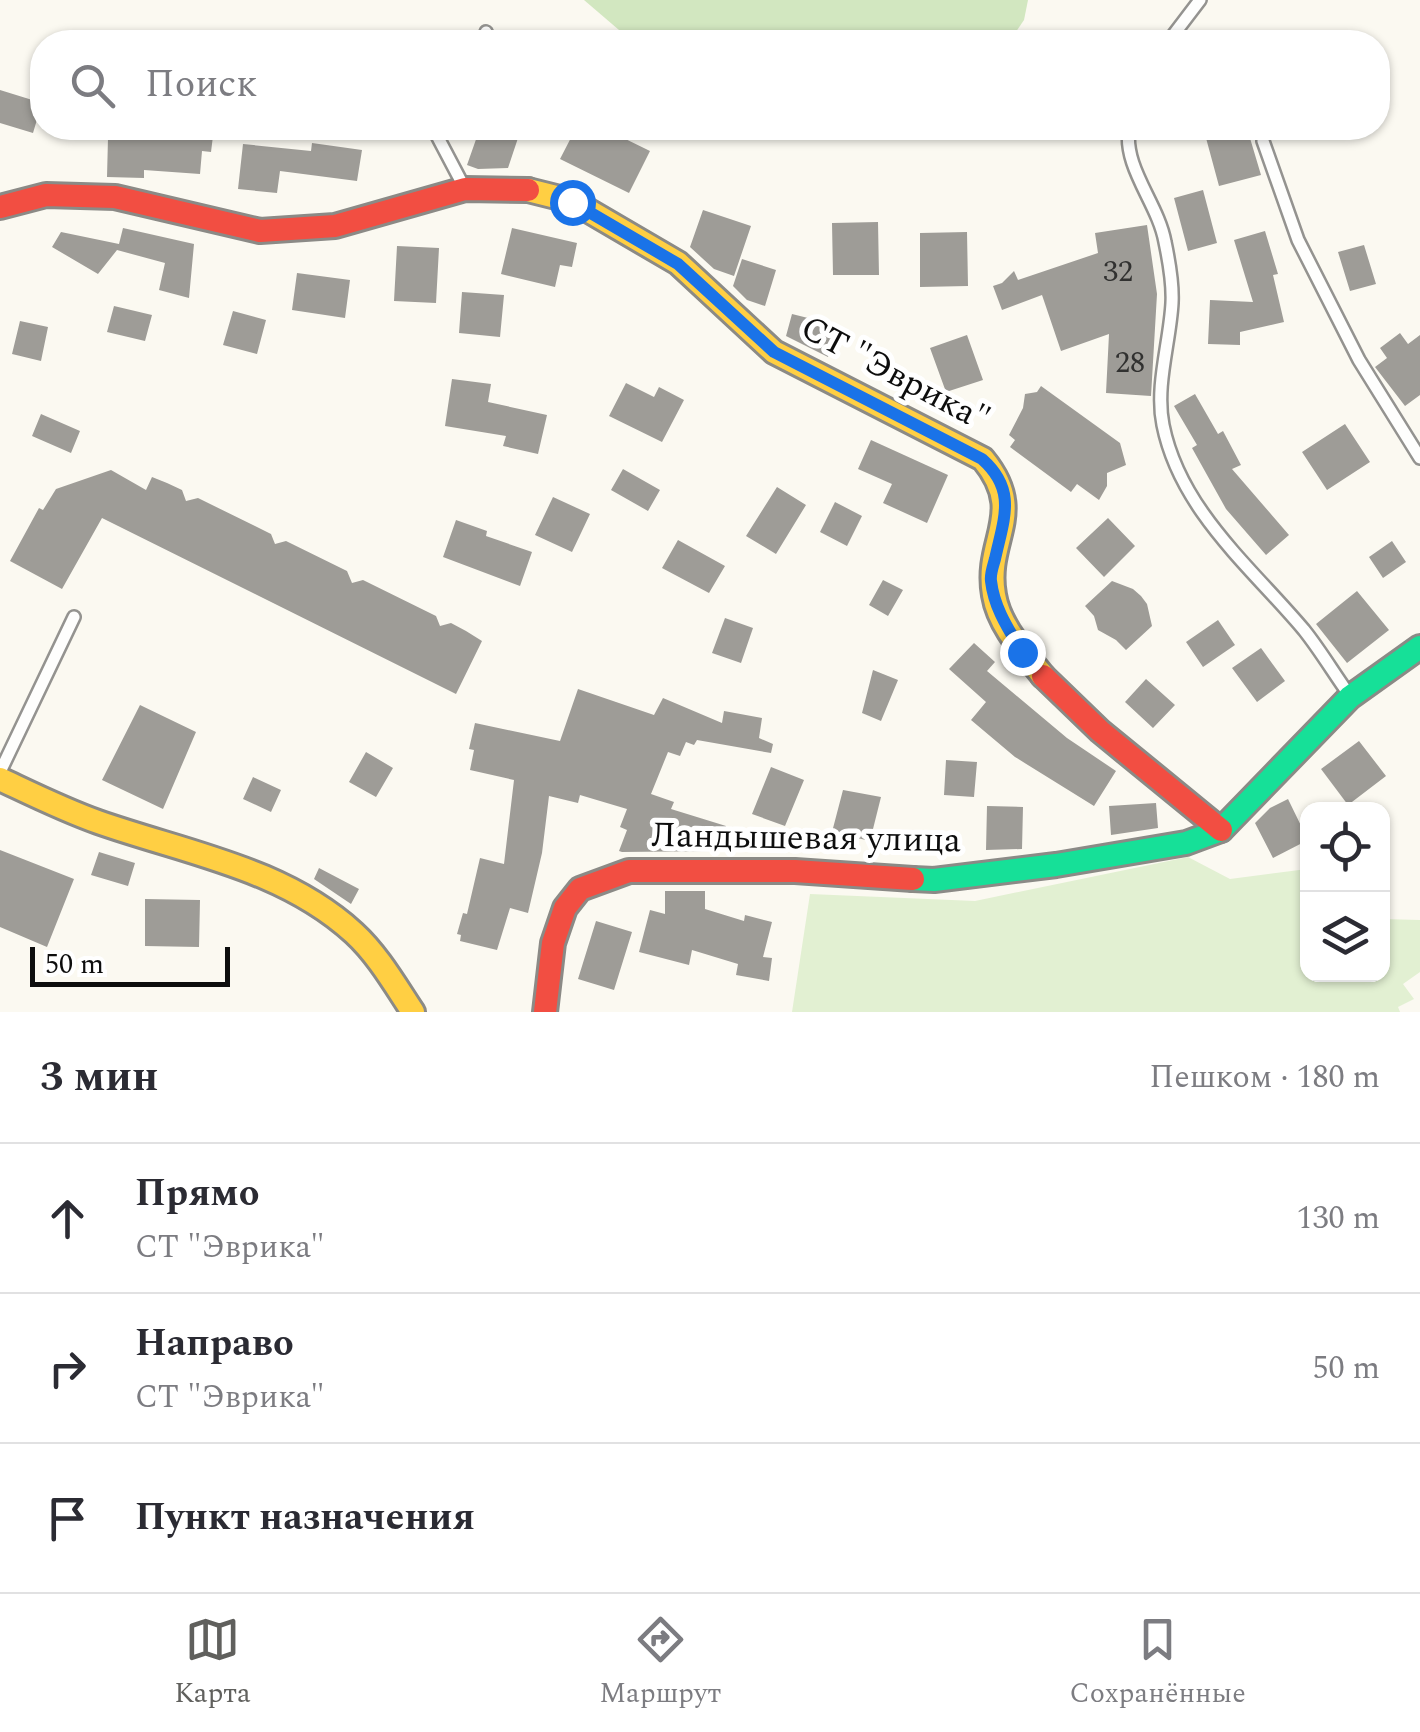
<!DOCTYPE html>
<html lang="ru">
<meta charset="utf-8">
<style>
body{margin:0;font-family:Spectral,serif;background:#f2f2f3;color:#2b2b33}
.controls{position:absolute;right:30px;bottom:30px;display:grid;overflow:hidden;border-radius:20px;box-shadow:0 2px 8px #0004}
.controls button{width:90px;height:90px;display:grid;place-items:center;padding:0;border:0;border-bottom:2px solid #e1e1e2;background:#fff;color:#2b2b33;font:50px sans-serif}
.scale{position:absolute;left:30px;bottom:25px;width:200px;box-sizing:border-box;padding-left:10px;border:5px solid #0d0d0d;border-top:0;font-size:28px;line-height:35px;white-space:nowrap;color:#0d0d0d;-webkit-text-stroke:8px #fff;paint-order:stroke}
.stop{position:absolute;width:30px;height:30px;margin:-22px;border:8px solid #1a73e8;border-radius:50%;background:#fff}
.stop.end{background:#1a73e8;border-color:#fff;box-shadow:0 2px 10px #0008}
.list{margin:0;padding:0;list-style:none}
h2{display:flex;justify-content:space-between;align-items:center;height:130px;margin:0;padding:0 40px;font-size:42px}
h2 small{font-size:32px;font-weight:400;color:#7c7c81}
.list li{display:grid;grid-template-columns:65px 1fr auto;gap:30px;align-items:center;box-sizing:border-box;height:150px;padding:0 40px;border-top:2px solid #e1e1e2}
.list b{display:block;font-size:38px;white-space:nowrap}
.list p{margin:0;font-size:32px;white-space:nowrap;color:#7c7c81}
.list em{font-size:32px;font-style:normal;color:#7c7c81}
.icon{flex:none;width:55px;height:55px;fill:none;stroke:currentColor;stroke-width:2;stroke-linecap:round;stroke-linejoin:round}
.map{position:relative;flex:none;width:1420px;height:1012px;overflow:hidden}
.search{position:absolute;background:#fff;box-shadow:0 2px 8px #0004;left:30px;right:30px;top:30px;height:110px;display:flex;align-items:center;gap:25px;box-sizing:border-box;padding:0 35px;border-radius:40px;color:#7c7c81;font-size:38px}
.sheet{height:580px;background:#fff}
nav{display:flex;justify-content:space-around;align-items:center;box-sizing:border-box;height:140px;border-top:2px solid #e1e1e2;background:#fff;font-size:28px;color:#7c7c81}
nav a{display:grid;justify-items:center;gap:5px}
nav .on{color:#60605d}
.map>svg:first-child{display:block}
</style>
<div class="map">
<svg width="1420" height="1012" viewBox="0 0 1420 1012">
<rect width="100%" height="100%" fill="#fbf9f1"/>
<path fill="#e2f0d2" d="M1188 857 1230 879 1307 869 1308 974H1382L1383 919 1420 920V972L1403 984 1414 999 1398 1007 1400 1012H792L810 894 975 901Z"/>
<path fill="#d2e7c0" d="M584 0H1028L1024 20 1009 42H633Z"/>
<path fill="#9e9c97" d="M0 90 42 103 33 133 0 123Z
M149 128H214L211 152 202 151 200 174 144 170V178L107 177 108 138 148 139Z
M480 128H495L519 135 508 168 478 169 467 165Z
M576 128H603L650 151 629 193 560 159Z
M1247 128 1261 175 1219 186 1206 138Z
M312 143 362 150 357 181 280 171 277 193 238 189 243 144 311 151Z
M1203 190 1217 243 1188 251 1174 198Z
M703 210 751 226 734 276 714 269 690 247Z
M878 222 879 275H833L832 223Z
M1147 225 1157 294 1151 396 1106 393 1109 334 1061 351 1042 295 1002 310 993 286 1002 283 1014 271 1018 280 1098 253 1095 233Z
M123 228 194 244 189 298 159 290 165 263 117 250 98 274 52 247 61 232 119 244Z
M512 228 577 243 572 267 560 265 555 287 501 274Z
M1265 231 1278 274 1273 275 1284 322 1240 332V345L1208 344 1210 300 1253 302 1234 240Z
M967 232 968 286 920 287V233Z
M1364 245 1376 284 1350 291 1338 252Z
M397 246 439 248 436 303 394 301Z
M742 259 776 270 765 306 747 300 733 286Z
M297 273 350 280 345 318 292 310Z
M462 292 504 295 500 337 459 333Z
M114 306 152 315 145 341 107 332Z
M233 311 266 320 257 354 223 345Z
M792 314 836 325 828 357 786 336Z
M20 321 48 327 41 361 12 354Z
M1400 333 1408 344 1420 335V395L1405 406 1375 367 1387 358 1380 348Z
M967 335 983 380 946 392 930 348Z
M452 379 491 384 488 402 547 415 538 454 503 446 506 436 445 426Z
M626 383 654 397 659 387 684 400 662 442 609 416Z
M1041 386 1120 443 1126 465 1107 473V486L1099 500 1077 484 1071 492 1010 447 1015 440 1009 435 1023 408 1025 394 1037 392Z
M1195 394 1218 434 1223 431 1241 465 1232 469 1289 535 1266 555 1226 509 1192 448 1197 445 1174 406Z
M41 414 80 431 71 453 32 436Z
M1345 424 1370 462 1327 490 1302 452Z
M871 440 948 475 927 523 883 503 892 484 858 469Z
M623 469 660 490 648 511 611 490Z
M111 470 146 490 152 477 167 483 182 490 186 501 198 498 271 534 275 544 286 541 347 571 352 583 363 580 436 616 440 626 451 623 466 631 482 641 456 694 102 518 62 589 10 561 39 508 43 510 56 489Z
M777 487 806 505 776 554 746 536Z
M553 497 590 514 572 552 535 535Z
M835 502 862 516 847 546 820 532Z
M1108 518 1135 546 1104 577 1076 548Z
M456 520 487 531 486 536 532 552 520 586 443 557Z
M678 540 725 566 709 593 662 568Z
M1392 541 1406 562 1383 578 1369 557Z
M883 580 903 590 888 616 869 605Z
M1112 581 1133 589 1141 596 1147 604 1152 626 1126 650 1116 640 1098 630 1094 616 1085 606Z
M1357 591 1389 630 1347 663 1316 624Z
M725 618 753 628 741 663 712 653Z
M1218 620 1235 645 1203 667 1186 642Z
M974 643 995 662 987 671 1067 738 1116 771 1094 806 1015 757 971 720 986 702 949 669Z
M1261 648 1285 681 1257 702 1232 668Z
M873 670 898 680 881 721 862 713Z
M1146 679 1175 705 1153 728 1125 702Z
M578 689 654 715 663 698 722 723 724 711 762 718 759 738 773 744 771 753 697 740 694 745 686 742 680 756 668 752 651 794 674 802 671 809 726 826 718 851 622 852 619 851 627 830 620 827 627 809 580 795 578 803 549 796 542 853 528 913 510 908 497 950 460 941 461 935 457 934 463 913 467 914 480 858 504 864 514 780 470 770 474 750 469 749 475 723 560 741Z
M140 705 196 732 163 809 102 780Z
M1359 741 1386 776 1348 805 1321 769Z
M366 752 393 768 376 797 349 782Z
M946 760 977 762 974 797 944 795Z
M771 767 804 780 785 826 752 814Z
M253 777 281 790 271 812 243 799Z
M843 790 881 797 870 841 832 832Z
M1288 799 1308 840 1273 858 1255 823 1270 808Z
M1156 803 1158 828 1111 835 1109 806Z
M987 806 1023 807 1022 849 986 850Z
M0 850 74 879 47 947 0 927Z
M99 852 135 863 128 886 91 875Z
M319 868 359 889 351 904 314 879Z
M665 891H705V909L744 921 745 915 772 922 763 957 772 958 769 981 736 975 738 964 692 950 689 965 639 952 650 910 665 914Z
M145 899 200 900 199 947 145 946Z
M596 921 632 932 614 990 578 979Z"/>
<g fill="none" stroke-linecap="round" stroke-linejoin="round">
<g stroke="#949390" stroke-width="16">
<path id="lane" d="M484 42 486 32
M1168 42 1200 0
M433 128 463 185
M1129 128C1123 168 1158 203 1165 242 1169 261 1173 284 1172 303 1170 342 1155 386 1163 425 1180 510 1251 567 1304 630 1320 650 1333 672 1348 693
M1263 141 1298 240 1359 360 1420 458
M0 772 74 617"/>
</g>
<g stroke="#8b8a86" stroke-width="28">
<path id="fast" d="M913 879 934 880 1056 865 1186 843 1221 830 1350 697 1420 647"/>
</g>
<g stroke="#8b8a86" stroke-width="28">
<path id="slow" d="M528 190 572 201 678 263 774 352 983 459C1028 514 984 539 994 595 999 626 1024 652 1043 676
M0 779C32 794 64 810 98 822 186 853 283 868 354 933 378 955 395 985 413 1012"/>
</g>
<g stroke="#8b8a86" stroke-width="28">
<path id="jam" d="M0 207 46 195 115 197 260 231 335 226 465 189 528 190
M1043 676 1100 731 1221 830
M545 1012 553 943 565 908 580 889 629 871H795L913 879"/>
</g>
<use href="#lane" stroke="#fefefd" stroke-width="11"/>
<use href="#fast" stroke="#16e098" stroke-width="22"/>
<use href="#slow" stroke="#ffcf43" stroke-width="22"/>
<use href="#jam" stroke="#f24e42" stroke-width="22"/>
</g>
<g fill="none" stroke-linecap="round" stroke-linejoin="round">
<path stroke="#1a73e8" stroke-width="12" d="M572 202 678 264 774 352 982 459C1017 490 1004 518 995 559 993 566 990 574 991 581 994 608 1009 630 1022 652"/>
</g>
<g text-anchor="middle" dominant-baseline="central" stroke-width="10" stroke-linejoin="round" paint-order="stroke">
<g font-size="30" fill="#313130">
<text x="1118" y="272">32</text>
<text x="1130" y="363">28</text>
</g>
<g font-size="35" fill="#0d0d0d" stroke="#fff">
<text transform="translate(895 374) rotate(28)">СТ "Эврика"</text>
<text transform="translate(806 838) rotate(1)">Ландышевая улица</text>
</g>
</g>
</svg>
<div class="controls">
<button><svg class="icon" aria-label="locate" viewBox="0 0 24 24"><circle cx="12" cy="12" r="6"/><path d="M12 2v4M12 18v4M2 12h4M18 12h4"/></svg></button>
<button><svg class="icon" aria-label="layers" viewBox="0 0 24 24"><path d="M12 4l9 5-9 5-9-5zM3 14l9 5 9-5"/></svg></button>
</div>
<div class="scale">50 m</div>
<div class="stop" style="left:572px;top:202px"></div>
<div class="stop end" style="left:1022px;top:652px"></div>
<div class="search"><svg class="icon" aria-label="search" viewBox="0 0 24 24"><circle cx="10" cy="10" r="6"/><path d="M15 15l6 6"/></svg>Поиск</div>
</div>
<section class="sheet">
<h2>3 мин<small>Пешком · 180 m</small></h2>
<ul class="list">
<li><svg class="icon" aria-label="ahead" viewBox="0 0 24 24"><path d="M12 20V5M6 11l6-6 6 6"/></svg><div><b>Прямо</b><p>СТ &quot;Эврика&quot;</p></div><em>130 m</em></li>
<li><svg class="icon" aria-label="right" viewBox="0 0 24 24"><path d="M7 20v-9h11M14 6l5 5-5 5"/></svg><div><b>Направо</b><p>СТ &quot;Эврика&quot;</p></div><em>50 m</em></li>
<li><svg class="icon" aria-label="arrive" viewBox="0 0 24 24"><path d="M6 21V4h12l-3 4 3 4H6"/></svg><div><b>Пункт назначения</b></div></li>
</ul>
</section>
<nav>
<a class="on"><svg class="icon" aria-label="map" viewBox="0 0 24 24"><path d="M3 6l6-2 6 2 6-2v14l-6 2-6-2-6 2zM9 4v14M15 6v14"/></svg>Карта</a>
<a><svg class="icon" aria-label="directions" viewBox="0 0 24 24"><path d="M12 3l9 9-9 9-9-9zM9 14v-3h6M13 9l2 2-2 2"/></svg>Маршрут</a>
<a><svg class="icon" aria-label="saved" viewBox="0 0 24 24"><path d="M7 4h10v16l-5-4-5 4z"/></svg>Сохранённые</a>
</nav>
